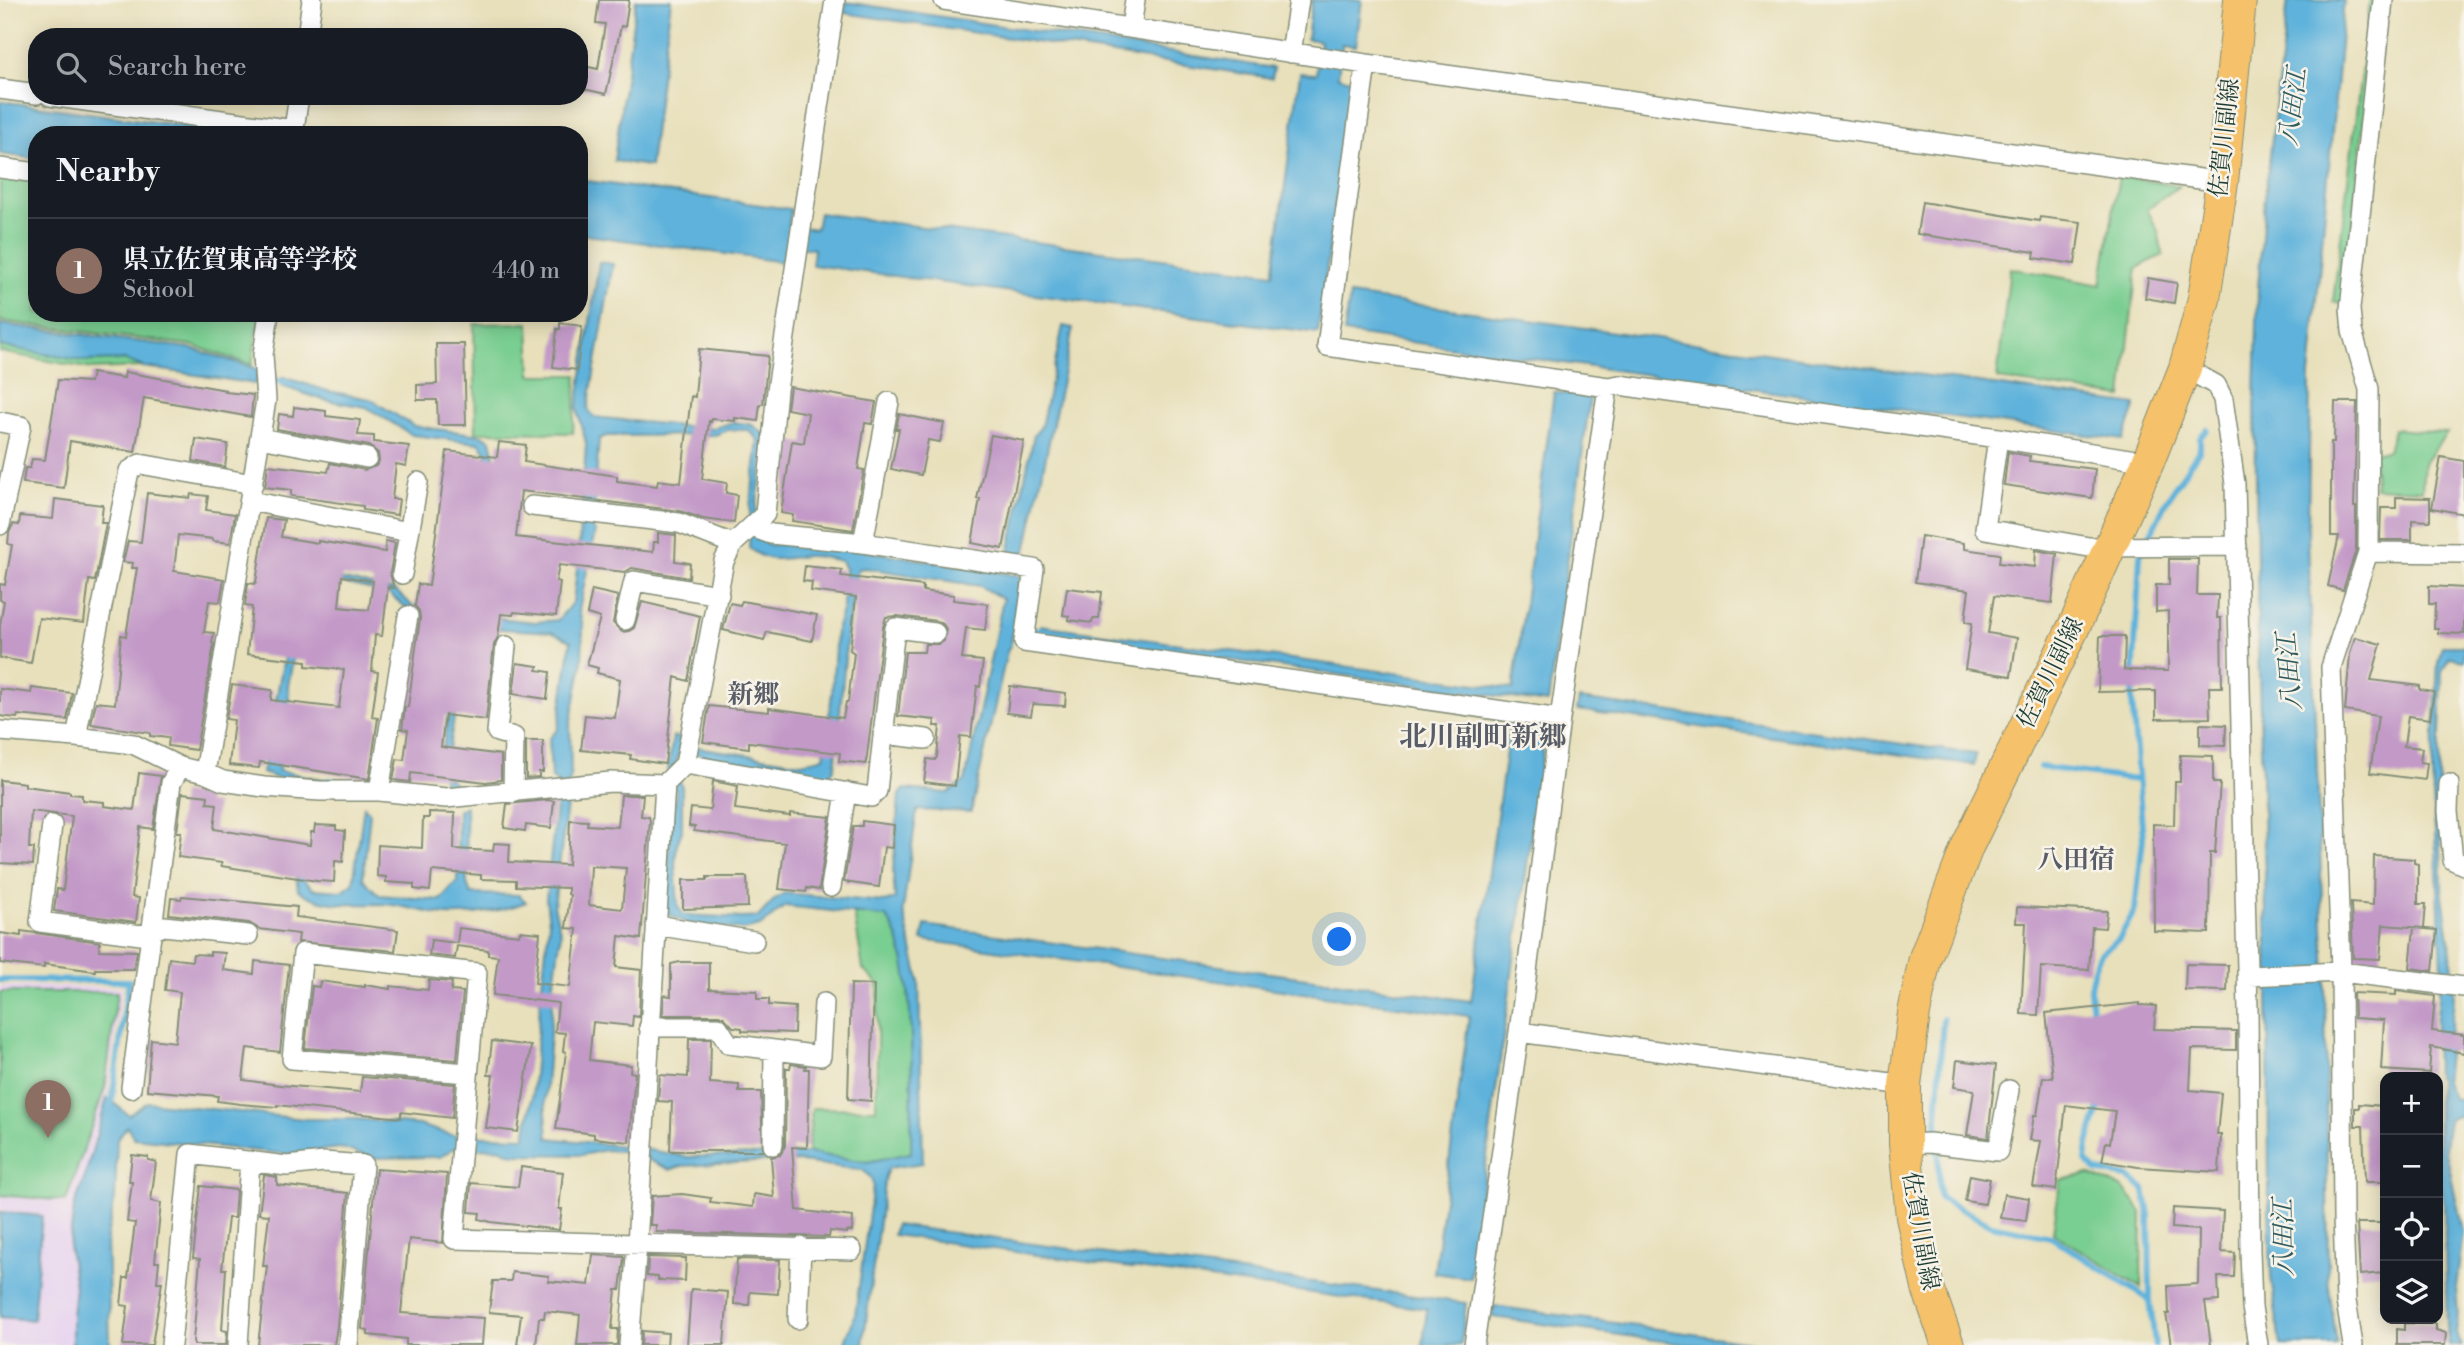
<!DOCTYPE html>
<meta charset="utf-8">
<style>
body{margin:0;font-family:"Libre Bodoni","Noto Serif JP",serif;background:#242831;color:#f1f3f6}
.controls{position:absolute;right:21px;bottom:21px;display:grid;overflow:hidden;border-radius:14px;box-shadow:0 4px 18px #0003}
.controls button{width:63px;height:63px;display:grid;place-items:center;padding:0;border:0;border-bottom:2px solid #363941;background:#171b24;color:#f1f3f6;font:35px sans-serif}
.you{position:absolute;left:1340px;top:940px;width:24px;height:24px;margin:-18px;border:5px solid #fff;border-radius:50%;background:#1a73e8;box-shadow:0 0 0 10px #1a73e833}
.badge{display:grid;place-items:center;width:46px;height:46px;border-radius:50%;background:#d1495b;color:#fff;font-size:23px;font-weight:700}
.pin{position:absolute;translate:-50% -58px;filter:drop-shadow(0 2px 4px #0008)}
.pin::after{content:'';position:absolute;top:37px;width:24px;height:21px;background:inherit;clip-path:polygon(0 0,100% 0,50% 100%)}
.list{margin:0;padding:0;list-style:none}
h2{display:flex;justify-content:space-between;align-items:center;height:91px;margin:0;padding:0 28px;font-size:30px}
h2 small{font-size:23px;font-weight:400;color:#9ea1a6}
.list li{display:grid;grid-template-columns:46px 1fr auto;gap:21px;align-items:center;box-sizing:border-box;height:105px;padding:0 28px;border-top:2px solid #363941}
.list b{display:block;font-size:26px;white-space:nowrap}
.list p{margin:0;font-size:23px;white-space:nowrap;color:#9ea1a6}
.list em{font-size:23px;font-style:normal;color:#9ea1a6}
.icon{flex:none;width:38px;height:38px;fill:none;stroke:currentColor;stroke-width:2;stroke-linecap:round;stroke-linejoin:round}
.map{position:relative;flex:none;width:2464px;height:1345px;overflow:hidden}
.search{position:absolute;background:#171b24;box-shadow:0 4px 18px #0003;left:28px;top:28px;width:560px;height:77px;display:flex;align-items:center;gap:18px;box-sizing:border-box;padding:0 24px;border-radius:28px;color:#9ea1a6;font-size:26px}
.panel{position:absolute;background:#171b24;box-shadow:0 4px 18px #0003;left:28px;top:126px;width:560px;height:196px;border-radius:28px}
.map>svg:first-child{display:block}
</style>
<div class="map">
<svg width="2464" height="1345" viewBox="0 0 2464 1345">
<rect width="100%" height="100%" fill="#f7f3e8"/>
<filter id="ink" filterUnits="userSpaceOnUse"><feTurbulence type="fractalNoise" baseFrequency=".0143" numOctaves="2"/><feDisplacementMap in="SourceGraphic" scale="14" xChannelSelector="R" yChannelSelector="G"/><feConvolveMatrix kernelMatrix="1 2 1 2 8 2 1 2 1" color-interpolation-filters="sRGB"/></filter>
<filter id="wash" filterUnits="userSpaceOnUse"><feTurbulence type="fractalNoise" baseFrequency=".00686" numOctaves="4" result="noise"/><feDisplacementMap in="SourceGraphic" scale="28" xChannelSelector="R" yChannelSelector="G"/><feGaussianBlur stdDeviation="1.57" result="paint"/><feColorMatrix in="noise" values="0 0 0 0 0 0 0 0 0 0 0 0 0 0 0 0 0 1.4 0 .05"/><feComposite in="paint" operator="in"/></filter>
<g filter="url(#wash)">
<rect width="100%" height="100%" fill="#e8e0bb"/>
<path fill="#e6d2f0" d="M0 986 122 987 107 1098 85 1177 74 1207 69 1247 75 1288 72 1316V1345H0Z"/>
<path fill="#79ce91" stroke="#4c8662" stroke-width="2" d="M2370 0H2376L2345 303 2333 302Z
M0 172 37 177V313H260L252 365 191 345 0 321Z
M2119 176 2179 186 2147 209 2158 231 2163 255 2137 268 2122 397 1997 379 2010 268 2101 285Z
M529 323 531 375H577L573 433 476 432 474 324Z
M0 346 84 361 126 360 143 367 92 369 0 352Z
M2394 429 2447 433 2424 463 2422 490 2375 488 2373 452 2388 451Z
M854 913 886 916C919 952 911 1101 911 1153L867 1162 808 1153 812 1108 876 1109 878 984 863 969Z
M0 992H117L105 1087 66 1201 0 1195Z
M2088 1174 2123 1188 2142 1212 2141 1288 2053 1233 2060 1180Z"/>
<path fill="#5fb2db" stroke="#3f7888" stroke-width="2" fill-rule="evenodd" d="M636 0H671L650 166 614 161Z
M1312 0H1362L1356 46 1342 44 1338 77 1352 80 1318 333 812 265 814 249 786 246 784 262 579 234V180L791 209 789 225 816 229 819 213 1273 274 1300 73 1316 74 1320 41 1307 39Z
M2288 0H2344L2310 376 2308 537 2325 977 2328 1279 2337 1345H2280L2271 1277 2269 1207 2268 978 2258 645 2255 396 2258 288 2265 197Z
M846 2 1274 68 1272 78 844 13Z
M0 101 250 135H37V159L0 154Z
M599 262 613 264 588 409 594 417 710 429 734 422 752 425 767 436 756 507V539L770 545 795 543 861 550 1021 576 1011 644 1007 652 971 812 917 810 903 910 919 979 923 1163 889 1168 885 1176 863 1345H844L855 1315 873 1185 871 1178 863 1170 801 1162 772 1161 682 1166 670 1170 631 1152 606 1150 582 1155 513 1154 499 1148 452 1149 440 1157 373 1158 341 1148 287 1154 134 1138 127 1126 117 1140 115 1199 107 1236 110 1345H72V1316L75 1287 69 1247 74 1207 85 1177 107 1098 129 1115 147 1102 305 1119H358L419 1125 452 1135 525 1137 532 1098 541 993 549 922 546 899 557 798 559 795 556 781 551 777 549 739 558 729 571 641 551 632 485 628 460 684 448 753V778L458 786 451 789 443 782 442 754 454 682 431 624 415 615 388 593 321 579 307 585 288 686 290 712 278 752 279 771 328 780 277 778 262 773 299 579 307 572 396 591 419 612 434 620 460 617 487 453 479 443 412 435 366 407 324 400 281 386 280 381 283 377 328 391 370 399 414 426 481 435 491 440 494 453 473 603 487 617 535 622 558 620 573 602 579 553 580 523 584 521 582 505 586 443 577 408ZM728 430H749L758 440 750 507 749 548C769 565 783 558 807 556 818 555 830 559 841 561L845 569 843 607 836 631 832 692 824 757 802 763 683 745 682 739 673 736 668 769 676 791 669 846 666 913 687 923 744 930 760 926 785 906 886 917C919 953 911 1101 911 1153L867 1162 808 1153 688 1157 633 1147 548 1138 545 1100 554 982 561 934 554 906 568 797 564 794 571 777 570 725 582 665 583 626 579 610 595 532 590 522 594 507 599 439 606 436 715 435ZM866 568 980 586 1003 599 965 781 948 793 905 789 899 795 893 872 895 899 884 902 784 893 774 900 758 917 742 918 684 915 678 907 675 864 677 844 682 831V787L675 766 680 749 709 757 710 762 826 781 835 767 848 626 858 569Z
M1350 295 2136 405 2123 440 1344 333Z
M0 324 189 348 258 369 256 384 143 367 126 360 84 361 0 346Z
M1063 326 1073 328 1025 556 1009 553 1034 435 1041 427Z
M1554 392 1590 397 1548 703 1038 634 1040 625 1513 689Z
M2442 646H2464V660L2450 657 2442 671 2439 772 2442 888 2453 969 2454 1000 2445 1082 2452 1098 2464 1100V1114L2449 1119 2445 1147 2463 1232 2456 1288 2458 1314 2456 1333 2462 1345H2449L2447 1328 2444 1203 2438 1174V1077H2436L2435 1034 2442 967 2432 773 2438 662Z
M1579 699 1976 754 1974 765 1577 710Z
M1510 723 1546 728 1470 1278 1434 1273 1469 1016 922 940 925 925 1471 1001Z
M364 806 370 813 363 879 379 895 440 900 457 881 458 810 466 806 467 883 471 894 519 895 526 902C504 911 470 916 446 915 425 913 404 905 382 904 354 904 322 908 298 890L296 876 301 866 304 880 313 889 342 891 353 883Z
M0 1212 42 1216 33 1320 0 1317Z
M895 1225 1466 1303 1461 1345H1423L1427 1309 893 1235Z
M1494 1306 1771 1345H1690L1492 1317Z"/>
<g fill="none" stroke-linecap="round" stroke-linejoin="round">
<path stroke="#5fb2db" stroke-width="6" d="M266 379 280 381
M1013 626 1039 630
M2040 767 2137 780
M328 780 344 782
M0 980 129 981 111 1107
M2092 1014 2090 988 2094 968 2101 953 2119 939 2135 910 2143 839 2132 700 2140 556 2167 500 2200 449V437L2207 430
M1943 1019 1937 1118 1940 1198 1991 1225 2051 1237 2150 1300
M2101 1101 2088 1144 2086 1161 2096 1171 2127 1177 2144 1189 2149 1215 2150 1300 2155 1345"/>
</g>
<g id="blocks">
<path fill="#c299c7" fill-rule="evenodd" d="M599 0H629L625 27 621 26 606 94 579 88V65L598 69 605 24 596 23Z
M1922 202 2039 221 2040 217 2081 222 2075 264 2034 258 2035 252 1917 234Z
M2148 278 2177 283 2174 303 2145 298Z
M560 323 582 326 577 370 553 367 557 329H560Z
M436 344H464L466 425H438L437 400H417V385L437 384Z
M699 349 768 356 763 404H760L758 421 735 418V421L712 419 711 422 709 421 702 479 727 483 726 493 737 495 734 523 703 519 680 511 521 491 516 537 653 552 654 542H658V533L676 535 675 561 690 563 689 578 632 568 625 572 559 565 556 581 560 582 556 616 514 612 513 615 501 614 498 637 494 645 486 720 445 715 441 747 501 755V780L486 782 411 773 410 782 393 780 397 759 404 760 408 730 402 729 405 707H408L420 618 419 611 415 606 418 584 429 586 447 451 497 457 499 442 526 445 524 462 617 476V481L657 486 658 480 681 483 691 396 695 397Z
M125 372 226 390 225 392 253 395 251 417 144 398 135 452 70 441 64 488 23 483 25 468H30L32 459 45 460 58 380 90 382 92 373 124 378Z
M790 387 876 402 872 424 865 423 858 469 864 470 853 530 792 521 793 515 781 513 792 441 804 443 808 413 787 409Z
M2335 402H2357L2354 507H2356V550L2343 590 2328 586 2339 536H2331V442H2334Z
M294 407 326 411V416L360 420 358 435 374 436V442L409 446 406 466 396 464 392 499H399L397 515 363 510V506L291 496V490L265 487 268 465 328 472 330 463 365 470 376 466 379 461 378 453 369 446 277 429 279 414 293 416Z
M899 414 944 423 940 442 928 440 921 475 891 469 899 429H896Z
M991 435 1024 441 1003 549 972 543 980 499H977Z
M196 439 228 444 225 467 193 461Z
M2008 452 2030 456 2029 461 2095 469 2092 498 2004 485Z
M2441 457 2464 461V514L2432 508Z
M147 493 190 498 191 494 208 496 206 510 235 514 230 543 213 541V539L178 535 174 571 224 579 220 602 209 601 204 632 214 633 212 643 214 644 196 750 168 746 169 738 150 736V733L91 724 96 702 115 704 121 635 126 636 137 568H132L133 563 123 562 128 541 141 542Z
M2396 497 2430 498V521L2412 520V540H2380L2381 508H2396Z
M55 499 103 505 101 523H106L95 581 89 580 84 623 39 618 31 663 0 658V625L4 601 0 600V584L5 585 12 545 8 544 9 533 13 524 19 525 20 516 53 519Z
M266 518 284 520 281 537 318 543V541L385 552 386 541 395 543 390 573 394 588 388 587 382 636 375 635 372 671 378 672 372 717 378 718 369 779 260 762 259 768 229 765 234 720 226 719 232 685 272 690 271 700 339 708 344 670 306 666V661L247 654 252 607 245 606 248 583 254 584 256 582ZM342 576 373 581 369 610 339 607Z
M1921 536 1964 543V549L2000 554 1999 563 2035 567 2036 550 2057 554 2052 603 1994 596 1988 633 2017 638 2011 676 1965 669 1972 623 1965 622 1969 590 1915 582Z
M2169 559H2198L2197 595H2218L2217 618H2221L2222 687H2209L2210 718 2156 719V691L2098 692 2100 636H2125L2124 670 2168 671V611L2156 612V585H2169Z
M805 566 842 570 841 576 923 586V591L954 595 953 600 988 604 985 630 966 628 962 659 983 661 980 687 977 686 971 737 960 736 955 786 924 782 927 759 935 760 937 757 940 726H934L935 720 898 716 905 652H924L925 644H939L944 641 946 629 943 624 937 621 897 616 886 617 883 627 866 764 839 761 840 753 749 742V748L703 742 709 706 769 712V708L843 718 846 702H848L854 653 850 650 856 597 811 591 812 582 803 581Z
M2429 586 2464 588V634L2438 633V628H2434L2435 604H2429Z
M1067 588 1102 592 1099 619H1093L1092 623 1069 620V616L1063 615Z
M592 590 618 596 613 623 622 632 629 631 634 628 642 602 700 616 688 681 675 677 665 764 630 759 631 755 581 750 585 715 615 718 620 679 597 673 598 668 587 665 600 618 587 614Z
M742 601 817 615 812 641 767 632 764 640 723 630 730 603 740 605Z
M2355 637 2381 644 2371 680 2420 686V690L2434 692 2430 719 2408 716 2404 746 2422 748 2420 762 2427 763 2425 780 2370 773 2378 716 2345 711 2350 654Z
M517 663 538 666 537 670 550 672 547 699 513 694Z
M1010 686 1066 693 1065 706 1033 704 1031 716 1007 713Z
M32 688 72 693 67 720 18 715 17 718 0 716V689L31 693Z
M2200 724 2226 725 2225 746 2200 745Z
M526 741H543V772H539V777L526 778Z
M2180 755 2213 756V783H2220L2215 853H2210L2209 933 2154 931 2153 824 2174 825 2175 782H2180Z
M139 773 161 776 153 829 140 827 132 897 139 898 136 922 54 911 57 889 63 890 72 816 31 811 29 848H34L33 865 0 863V780L25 783V786L70 792V794L82 795V800L104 802V806L134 810Z
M713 781 738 786 735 809 790 816V813L830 817 819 890 807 888 806 892 779 889 785 843 694 831 695 827 689 826 691 808 710 810Z
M182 793 208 796 207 803 217 804 214 829 310 845 311 832H314L315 825 336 826V830L345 831 343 862 335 861 334 882 317 881 221 866 222 863 178 857 181 832H177Z
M621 795H643L641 816 649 817 650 821 641 939 619 936 616 967 641 970 639 1017 633 1016 632 1026 593 1022 589 1060 631 1065 630 1072 635 1073 629 1142 594 1138V1134L556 1129 566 1052 563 1051 565 1033 555 1032 558 1003 493 995 498 956 488 955V950L457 946 455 958 429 955 431 940 457 943 459 928 519 935 520 931 540 933 535 983 570 987 577 929 566 928 570 895 568 894V888L516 886V880L481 879V875L432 871 430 891 414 889V884L386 882V877L377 876 378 845 422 848 423 818H429V812L455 813 454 849 493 851 494 843 510 844 509 862 568 865 570 820 588 821 587 825 618 827ZM591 866 626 868 622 909 589 905Z
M548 800 554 801 551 828 526 825 525 831 504 828 507 804Z
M862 821 894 825 892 848 884 847 879 887 844 882 853 826H862Z
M2374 856 2414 859V863L2418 864V904H2426L2424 928 2383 925 2380 959 2353 958 2351 903 2373 905Z
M707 877H747L748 907 683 909V880H707Z
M182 896 297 907 296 917 398 930 395 951 298 942 299 934 259 929 249 923 169 914 171 898 181 899Z
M2017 907 2107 911 2105 928 2092 927 2089 970 2041 967 2038 1015 2021 1014 2026 923H2016Z
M2414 928 2437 930 2433 971 2410 968Z
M21 931 100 942 99 950 137 951 134 969H95V971L44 964V968L0 963V933L21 936Z
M210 952 225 953 223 970 254 974 255 961 289 965 280 1052 247 1048 243 1080 280 1085 360 1092 362 1077 455 1084 452 1118 401 1112V1118L277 1105V1107L240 1104 217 1101 218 1096 147 1090 151 1039 175 1042 180 992 165 990 169 958 192 961 193 954 210 955Z
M680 962H709V989L757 991V999H769V1005L795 1007 794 1033 742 1031V1028L733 1027 724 1017 719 1015H663L664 995 671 996V964Z
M2186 964 2228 965 2227 991 2185 990Z
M429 980 452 982 451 991 463 992 457 1060 305 1048 312 986 319 987 320 981 365 987V985L390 989V986L428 990Z
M851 984 874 985 871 1101 848 1099Z
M2396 991 2435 996 2432 1031 2464 1035V1053L2431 1047 2429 1073 2381 1070 2384 1020 2354 1018 2353 993 2396 995Z
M2140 1003V1005L2156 1006 2154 1029 2236 1031V1050L2192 1049 2190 1090 2221 1093 2217 1135H2221L2219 1172 2138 1167 2102 1161 2106 1142 2110 1143 2115 1111 2066 1105 2056 1190 2033 1187 2041 1141 2030 1140 2034 1115H2037L2043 1077 2053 1078 2046 1013Z
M689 1039H711L710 1083 739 1085V1092H761L763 1151H670L672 1102 658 1101 660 1075 688 1077Z
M492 1041 531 1046 518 1132 486 1128 493 1075H488Z
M1957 1060 1996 1065 1988 1138 1967 1135 1974 1090 1954 1087Z
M791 1064 806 1066 805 1069H809L807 1148 792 1147 797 1210 853 1217 852 1231H847V1233L830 1231 829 1237 656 1232V1225H650L652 1196 682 1194 711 1198 710 1202 753 1207 754 1194 774 1197 771 1157 780 1155 785 1146 786 1068H790Z
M2359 1104 2383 1106 2382 1109H2385V1182H2365L2363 1126H2355V1108H2359Z
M132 1155 148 1157V1160L156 1162 151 1201 161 1203 155 1262H159L157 1282H162L152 1345H123L128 1306 121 1305 124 1278H128L135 1223 127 1222 132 1182H129Z
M521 1167 563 1172 559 1209H562L559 1230 491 1222 479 1219 480 1213 469 1212 471 1183 518 1187Z
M376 1169 447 1174 443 1243 409 1239 401 1313 484 1318 482 1345H406V1339L368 1335V1330L362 1329Z
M264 1175 277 1177V1185L348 1193 337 1327 334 1345H258L267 1266H263L269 1215 259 1214Z
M1970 1175 1990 1179 1985 1204 1965 1201Z
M201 1186 236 1190 234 1218H228L222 1269H226L222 1330 227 1331 226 1345H194L193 1341 200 1259 193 1258Z
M2004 1194 2029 1198 2026 1221 2000 1218Z
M2173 1208 2223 1211 2221 1252 2235 1253 2234 1277H2218L2219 1301 2205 1302 2211 1345H2171L2166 1314H2169L2168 1286 2198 1284 2199 1230 2172 1228Z
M2357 1223H2385V1273L2360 1275Z
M593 1255 624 1257 620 1290H616L612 1329H618L617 1345H577L580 1315 545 1311 544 1318H539L536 1345H517L521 1315 489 1312 493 1281H511L512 1272 549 1276 548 1281 589 1285Z
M648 1257 686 1258 685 1281 658 1280V1277L647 1276Z
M737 1259 780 1260 778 1294 750 1292 749 1305 734 1304Z
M691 1289 728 1292 724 1345H687Z
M2404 1323 2436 1324V1330L2446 1333 2445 1345H2397V1329L2404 1330Z
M642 1331 668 1333 667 1345H641Z"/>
</g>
</g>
<g filter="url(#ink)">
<use href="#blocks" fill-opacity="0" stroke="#848e78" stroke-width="2"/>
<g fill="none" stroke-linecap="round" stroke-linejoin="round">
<g stroke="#848e78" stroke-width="22">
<path id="minor" d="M944 0 1366 64 2222 182
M1131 28 1135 0
M307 37 312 0
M1291 53 1299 0
M1366 64 1327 346 1608 387 1560 719 1519 1032 1474 1345
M0 89 37 94
M50 96 294 130
M293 135 299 96
M0 168 37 173
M2185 368 2216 385 2223 399 2235 484 2248 1009 2250 1250 2252 1307 2258 1345
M1608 387 1619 385 1998 438 2148 462
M0 422 21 426 0 525
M260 438 367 458
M1998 438 1985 529 2089 547 2237 546
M250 501 409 532
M532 506 679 523 733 544
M752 527 771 534 863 543 1034 569 1024 642 1560 719
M863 543 889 402
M2368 552 2464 553
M402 574 418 482
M625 620 634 581 719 595
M506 646 497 732 514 737 513 793
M0 731 76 737 133 744 180 767 205 773 223 781 264 787 320 791H379L446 798 611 782 665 784
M883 734 926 739
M76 737 129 471 140 464 253 484
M685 764 871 797 877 791 895 628 935 633
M205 773 266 400 263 355 269 313
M2449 784 2448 811 2453 860 2464 865
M379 791 408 616
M52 825 40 922 141 935 164 926 248 935
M831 887 846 792
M656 925 754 941
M2248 976 2341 972 2464 987
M649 1027H718L729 1044 821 1056 824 1003
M1519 1032 1905 1085
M468 1073 292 1059 303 953 477 973 454 1239 852 1250
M131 1088 171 783 180 767
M1905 1144 1929 1143 1998 1151 2009 1090
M773 1145 774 1050
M798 1319 801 1247
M171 1345 190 1154 287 1166 324 1162 363 1165 348 1345
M238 1345 250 1161
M629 1345 637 1244 665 784 685 764 724 561 733 544 765 514 777 390 835 0
M2353 1345 2346 1301 2343 1217 2341 972 2331 667 2368 552 2369 389 2352 331 2350 309 2383 0"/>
</g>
<g stroke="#848e78" stroke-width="34">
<path id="primary" d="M1948 1345 1928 1288 1912 1217 1905 1144V1085L1914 1013 1925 958 1967 847 2077 620 2148 462 2185 368 2204 299 2222 182 2240 0"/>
</g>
<use href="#minor" stroke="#fff" stroke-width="19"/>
<use href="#primary" stroke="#f5c16b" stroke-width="32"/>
</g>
</g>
<g text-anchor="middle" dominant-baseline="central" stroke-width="5" stroke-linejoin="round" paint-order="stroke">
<g font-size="24" fill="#1f3d34" stroke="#f7f3e8">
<text transform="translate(2225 138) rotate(-84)">佐賀川副線</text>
<text transform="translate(2051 673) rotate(-64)">佐賀川副線</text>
<text transform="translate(1920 1231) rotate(80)">佐賀川副線</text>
</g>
<g font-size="26" font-style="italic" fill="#2f5a5e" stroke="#f7f3e8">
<text transform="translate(2293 107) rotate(-83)">八田江</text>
<text transform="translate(2290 672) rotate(-95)">八田江</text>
<text transform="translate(2284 1238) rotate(-91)">八田江</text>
</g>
<g font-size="26" font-weight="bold" fill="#585d67" stroke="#f7f3e8">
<text x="753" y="695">新郷</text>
<text x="2076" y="860">八田宿</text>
</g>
<g font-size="28" font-weight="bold" fill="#585d67" stroke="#f7f3e8">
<text x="1483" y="737">北川副町新郷</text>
</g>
</g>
</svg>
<div class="controls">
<button>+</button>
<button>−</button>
<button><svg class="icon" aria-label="locate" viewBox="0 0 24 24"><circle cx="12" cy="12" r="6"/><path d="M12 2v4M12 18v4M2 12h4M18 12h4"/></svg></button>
<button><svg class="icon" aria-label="layers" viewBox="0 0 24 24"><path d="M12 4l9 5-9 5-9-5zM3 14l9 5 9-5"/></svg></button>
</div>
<div class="you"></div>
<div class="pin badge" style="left:48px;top:1138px;background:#8d6e63">1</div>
<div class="search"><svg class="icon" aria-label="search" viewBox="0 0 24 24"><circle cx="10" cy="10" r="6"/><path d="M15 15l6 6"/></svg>Search here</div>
<section class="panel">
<h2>Nearby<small></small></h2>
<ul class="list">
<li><span class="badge" style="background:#8d6e63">1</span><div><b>県立佐賀東高等学校</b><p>School</p></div><em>440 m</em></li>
</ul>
</section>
</div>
